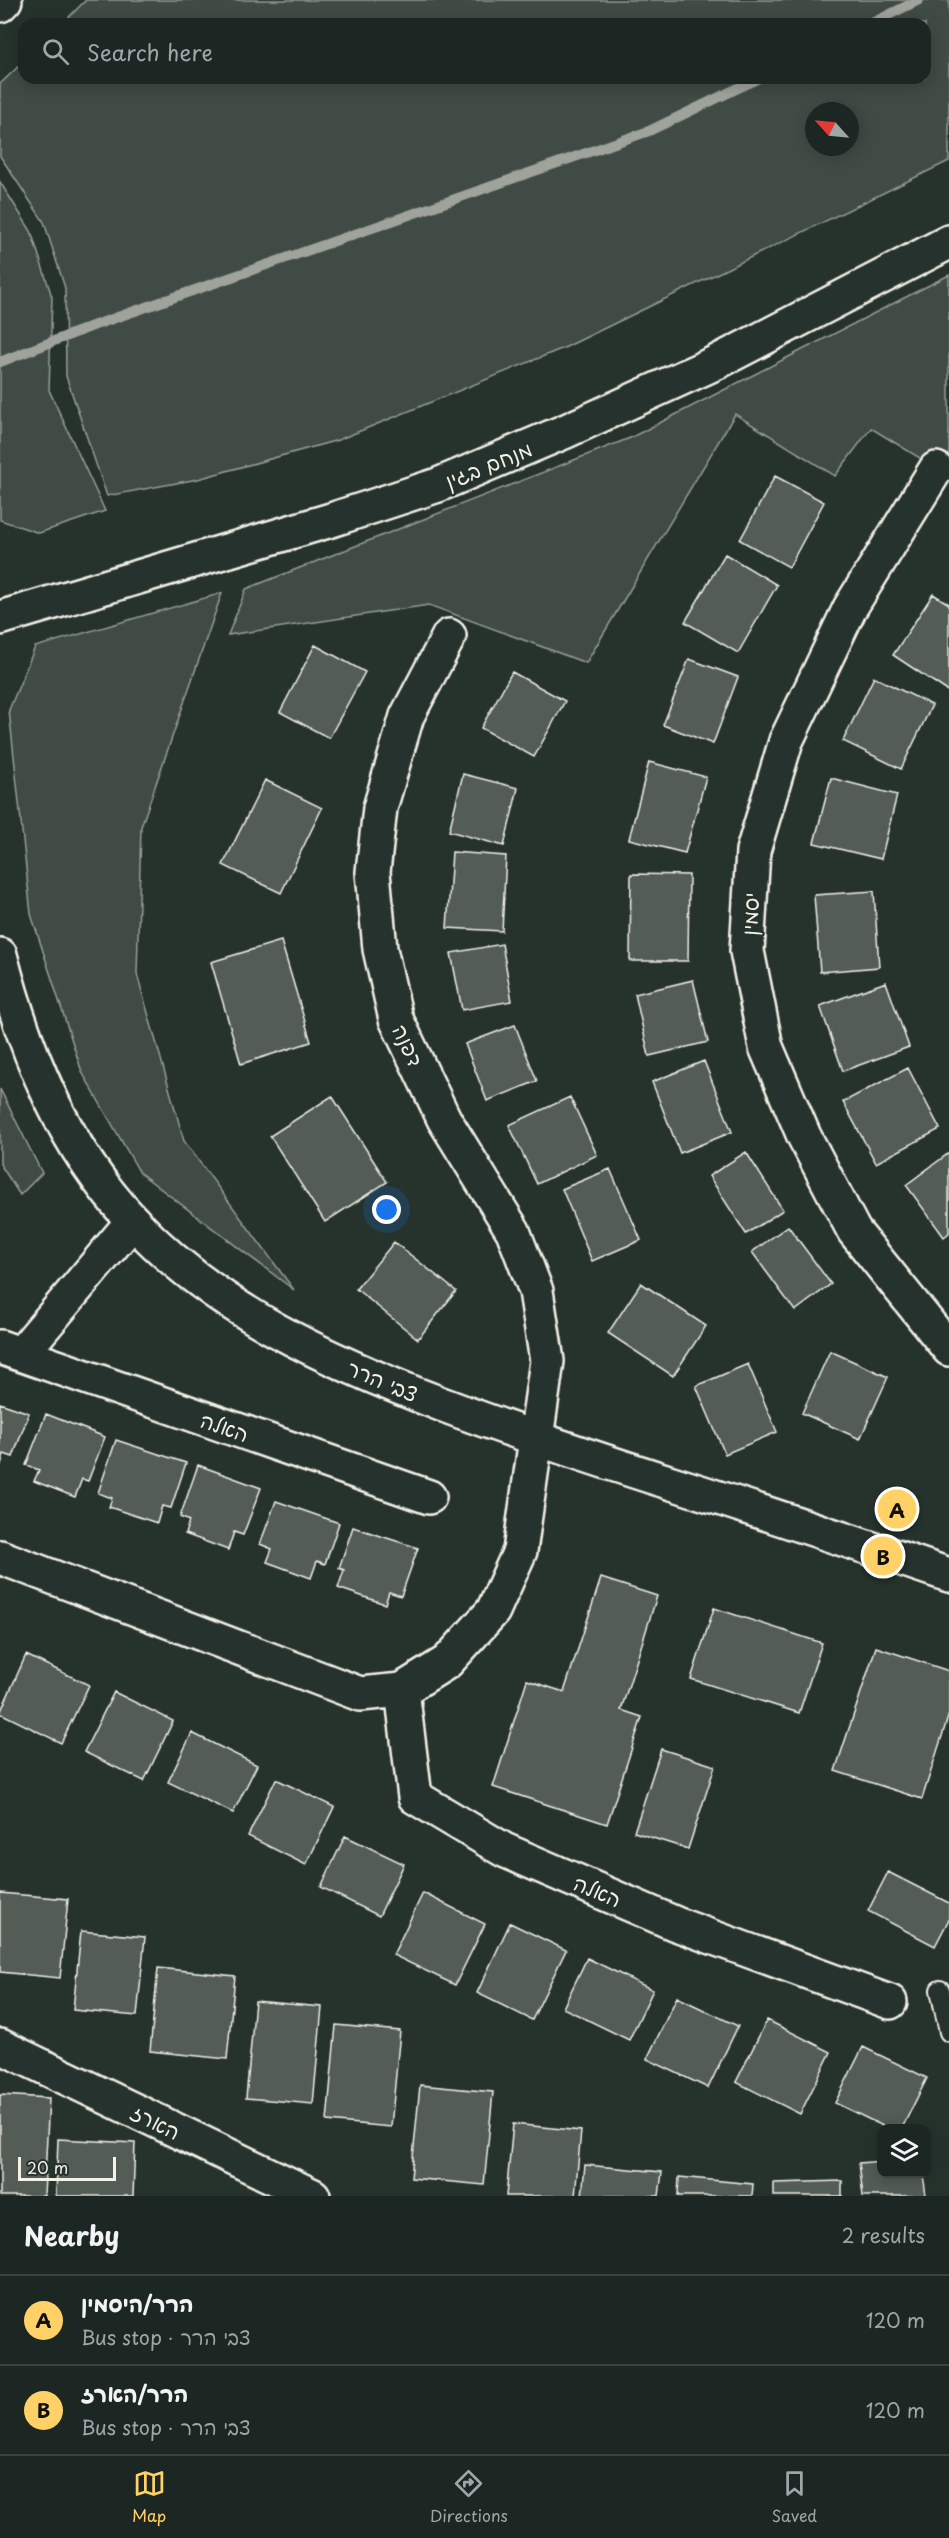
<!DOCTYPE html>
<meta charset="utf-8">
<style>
body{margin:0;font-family:"Playpen Sans","Playpen Sans Hebrew",sans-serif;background:#252e2a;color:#f1f3f6}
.controls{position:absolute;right:18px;bottom:18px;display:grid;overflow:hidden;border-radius:12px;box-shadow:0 3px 15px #0003}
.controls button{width:54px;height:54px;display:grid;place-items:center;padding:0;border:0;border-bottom:2px solid #3a4340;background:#1c2622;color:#f1f3f6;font:30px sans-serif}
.compass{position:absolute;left:805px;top:102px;width:54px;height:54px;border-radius:50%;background:#1c2622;box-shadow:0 3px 15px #0003;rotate:297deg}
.scale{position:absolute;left:18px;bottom:15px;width:98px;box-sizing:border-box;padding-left:6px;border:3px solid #f4f1e8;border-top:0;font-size:16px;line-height:21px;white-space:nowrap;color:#f4f1e8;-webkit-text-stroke:4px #26332d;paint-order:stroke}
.you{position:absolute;left:387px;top:1210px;width:21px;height:21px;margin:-15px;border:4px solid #fff;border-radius:50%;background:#1a73e8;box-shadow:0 0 0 9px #1a73e833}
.badge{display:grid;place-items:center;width:39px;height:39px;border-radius:50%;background:#ffd166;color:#111;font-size:20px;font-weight:700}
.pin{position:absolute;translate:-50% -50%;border:3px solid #fff;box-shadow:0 2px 6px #0006}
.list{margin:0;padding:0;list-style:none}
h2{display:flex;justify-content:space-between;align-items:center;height:78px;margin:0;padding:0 24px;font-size:26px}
h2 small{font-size:20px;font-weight:400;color:#a0a5a5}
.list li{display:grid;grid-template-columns:39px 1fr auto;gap:18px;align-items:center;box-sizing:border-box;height:90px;padding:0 24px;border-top:2px solid #3a4340}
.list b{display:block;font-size:22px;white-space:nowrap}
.list p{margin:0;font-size:20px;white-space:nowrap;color:#a0a5a5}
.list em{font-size:20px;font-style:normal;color:#a0a5a5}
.icon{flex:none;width:33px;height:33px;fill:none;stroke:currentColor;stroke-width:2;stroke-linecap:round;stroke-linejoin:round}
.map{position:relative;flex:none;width:949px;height:2196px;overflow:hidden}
.search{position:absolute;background:#1c2622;box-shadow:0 3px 15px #0003;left:18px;right:18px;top:18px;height:66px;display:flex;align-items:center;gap:15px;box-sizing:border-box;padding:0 21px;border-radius:18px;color:#a0a5a5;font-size:22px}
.sheet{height:258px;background:#1c2622}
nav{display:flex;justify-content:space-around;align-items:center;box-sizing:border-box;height:84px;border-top:2px solid #3a4340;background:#1c2622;font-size:16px;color:#a0a5a5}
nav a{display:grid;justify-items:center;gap:3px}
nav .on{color:#ffd166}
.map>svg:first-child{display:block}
</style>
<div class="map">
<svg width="949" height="2196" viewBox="0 0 949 2196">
<rect width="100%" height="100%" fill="#26332d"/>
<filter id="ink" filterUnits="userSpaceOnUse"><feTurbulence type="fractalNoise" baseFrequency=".0167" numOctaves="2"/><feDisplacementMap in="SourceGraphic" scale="12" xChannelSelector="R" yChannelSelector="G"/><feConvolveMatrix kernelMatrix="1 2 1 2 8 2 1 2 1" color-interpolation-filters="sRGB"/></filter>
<g filter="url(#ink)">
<path fill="#414b45" stroke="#9a9e96" stroke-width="1.5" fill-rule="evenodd" d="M86 0H949V161L566 347 338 440 198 479 107 496 66 376 65 288 44 222 0 156V84L24 61V78H925V24H62ZM814 111H850V147H814Z
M0 182 31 231 52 297 49 390 105 511 39 533 0 520Z
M949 275V476L871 428 835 476 735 414 586 663 429 605 228 635 246 589 630 438Z
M222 593 141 827 137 974 184 1141 294 1290 140 1173 82 1072 31 914 9 710 35 647Z
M0 1089 42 1173 20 1195 0 1164Z"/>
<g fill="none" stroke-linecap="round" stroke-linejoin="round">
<path stroke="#9fa39b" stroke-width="10" d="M870 24 919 0
M0 362 95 325 649 131 759 78"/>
</g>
<path fill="#525c55" stroke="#f4f1e8" stroke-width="1.5" d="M775 476 824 502 789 567 740 540Z
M725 554 777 585 738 653 685 622Z
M933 594 949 604V692L893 655Z
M315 645 365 672 329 738 280 712Z
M689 659 738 677 713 744 663 725Z
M512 672 565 701 534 757 481 728Z
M874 677 932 705 901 769 843 741Z
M649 762 706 777 685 853 629 839Z
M463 774 518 788 504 846 449 831Z
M831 778 897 795 881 859 814 843Z
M265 780 322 808 281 893 223 865Z
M452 852 506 856 502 931 447 928Z
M631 874 689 875 688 961H630Z
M874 891 879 967 820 972 814 895Z
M281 941 311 1042 241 1064 211 962Z
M502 944 512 1001 462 1010 451 953Z
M693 980 708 1042 649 1056 635 994Z
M886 982 909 1047 843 1071 820 1006Z
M515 1025 537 1081 487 1101 465 1044Z
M704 1061 732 1132 680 1153 652 1082Z
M908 1068 940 1129 876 1163 843 1102Z
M332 1096 387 1182 325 1222 270 1136Z
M570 1097 597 1155 537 1184 509 1125Z
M746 1152 783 1210 746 1234 709 1176Z
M949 1153V1233L944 1237 906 1185Z
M610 1169 641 1240 592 1261 562 1189Z
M788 1226 831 1284 795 1311 752 1252Z
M394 1242 456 1291 418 1339 356 1289Z
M641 1283 706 1326 673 1376 608 1333Z
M830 1351 888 1377 860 1439 802 1413Z
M748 1364 777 1432 725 1454 696 1386Z
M0 1403 29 1413 13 1457 4 1454 0 1468Z
M46 1414 105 1437 88 1481 82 1479 75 1497 34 1481 39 1470 26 1465Z
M116 1440 186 1463 171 1508 162 1506 157 1523 109 1507 112 1498 98 1493Z
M198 1465 261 1488 243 1535 234 1532 228 1550 185 1534 189 1521 180 1517Z
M276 1501 339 1523 325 1564 317 1561 311 1578 267 1562 272 1549 260 1544Z
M353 1527 418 1548 401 1596 389 1592 385 1604 338 1588 344 1570 339 1568Z
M601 1578 657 1596 621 1710 642 1717 607 1824 493 1787 527 1680 564 1692Z
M714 1608 822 1643 799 1713 691 1679Z
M876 1647 949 1671V1714L922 1799 835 1771Z
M26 1655 89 1685 61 1743 0 1713Z
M114 1692 173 1721 144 1781 84 1752Z
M192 1733 257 1765 233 1813 168 1782Z
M661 1749 715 1766 688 1849 634 1832Z
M276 1779 334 1807 306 1865 248 1836Z
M345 1836 404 1864 379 1916 321 1887Z
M888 1872 949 1903V1919L935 1946 868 1911Z
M0 1893 68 1899 60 1978 0 1972Z
M423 1893 485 1924 455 1985 393 1955Z
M510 1923 566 1950 532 2020 477 1993Z
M81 1931 145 1937 137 2016 73 2010Z
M587 1958 653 1990 629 2040 563 2008Z
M158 1968 235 1976 227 2059 150 2051Z
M677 1997 738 2026 708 2088 647 2059Z
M255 2001 322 2007 313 2104 246 2098Z
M767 2020 831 2052 800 2114 736 2082Z
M336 2025 400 2031 391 2127 327 2121Z
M863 2047 927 2078 902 2128H887L835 2103Z
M420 2085 493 2092 484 2185 411 2178Z
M0 2095 49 2098 44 2196H0Z
M513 2124 581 2131 575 2196H506Z
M58 2139 135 2143 133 2196H56Z
M882 2161V2174H923L926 2196H863L859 2163Z
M585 2165 662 2172 659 2196H582Z
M679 2177 753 2184 752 2196H678Z
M842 2181V2196H774V2183Z"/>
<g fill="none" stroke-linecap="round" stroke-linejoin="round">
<g stroke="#f4f1e8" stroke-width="22">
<path id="lane" d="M940 1990 949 2032"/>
</g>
<g stroke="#f4f1e8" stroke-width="38">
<path id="street" d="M0 5 5 0
M936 469 850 608 786 741 753 851 747 951 766 1047 804 1136 854 1231 949 1349
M0 1347 429 1497
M21 1354 133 1221
M0 1557 360 1694 402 1690 447 1662 493 1611 520 1551 547 1361 536 1291 513 1231 444 1119 396 1019 380 949 373 872 380 808 407 716 449 636
M402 1690 415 1797 504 1850 676 1924 890 2002
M0 2046 313 2196"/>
</g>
<g stroke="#f4f1e8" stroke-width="38">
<path id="secondary" d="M0 618 331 520 438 485 566 431 717 362 949 242
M0 955C25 1052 64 1148 133 1221 217 1311 329 1361 441 1404 518 1433 596 1459 675 1484 767 1513 858 1544 949 1575"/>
</g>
<use href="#lane" stroke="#26332d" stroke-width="18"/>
<use href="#street" stroke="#26332d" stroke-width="33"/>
<use href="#secondary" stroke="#26332d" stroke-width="33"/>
</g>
</g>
<g text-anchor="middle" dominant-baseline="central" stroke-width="4.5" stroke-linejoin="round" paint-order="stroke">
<g font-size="21" fill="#f4f1e8" stroke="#26332d">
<text transform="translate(488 464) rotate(-22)">מנחם בגין</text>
<text transform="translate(749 914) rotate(-87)">יסמין</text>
<text transform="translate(409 1045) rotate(65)">דפנה</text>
<text transform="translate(383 1380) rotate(23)">צבי הרר</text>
<text transform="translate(225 1426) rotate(19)">האלה</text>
<text transform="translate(598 1890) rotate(23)">האלה</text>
<text transform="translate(156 2121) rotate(26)">הארז</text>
</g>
</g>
</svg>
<div class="controls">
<button><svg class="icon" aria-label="layers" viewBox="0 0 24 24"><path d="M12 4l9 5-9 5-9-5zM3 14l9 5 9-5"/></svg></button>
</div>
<svg class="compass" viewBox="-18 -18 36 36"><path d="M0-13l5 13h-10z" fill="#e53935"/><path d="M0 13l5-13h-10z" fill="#a0a5a5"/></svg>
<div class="scale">20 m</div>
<div class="you"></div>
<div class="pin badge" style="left:897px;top:1509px">A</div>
<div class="pin badge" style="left:883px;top:1556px">B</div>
<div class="search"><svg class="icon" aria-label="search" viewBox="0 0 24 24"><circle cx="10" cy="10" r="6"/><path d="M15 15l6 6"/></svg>Search here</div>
</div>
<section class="sheet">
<h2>Nearby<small>2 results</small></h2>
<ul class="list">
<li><span class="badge">A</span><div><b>הרר/היסמין</b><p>Bus stop · צבי הרר</p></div><em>120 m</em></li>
<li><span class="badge">B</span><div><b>הרר/הארז</b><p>Bus stop · צבי הרר</p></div><em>120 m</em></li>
</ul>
</section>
<nav>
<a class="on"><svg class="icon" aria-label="map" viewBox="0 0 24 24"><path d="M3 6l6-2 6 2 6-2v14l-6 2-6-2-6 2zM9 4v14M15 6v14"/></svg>Map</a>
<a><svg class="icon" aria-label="directions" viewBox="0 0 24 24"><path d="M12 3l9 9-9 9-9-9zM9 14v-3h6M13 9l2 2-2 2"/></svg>Directions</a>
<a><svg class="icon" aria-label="saved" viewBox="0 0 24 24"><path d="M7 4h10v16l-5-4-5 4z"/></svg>Saved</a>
</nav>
